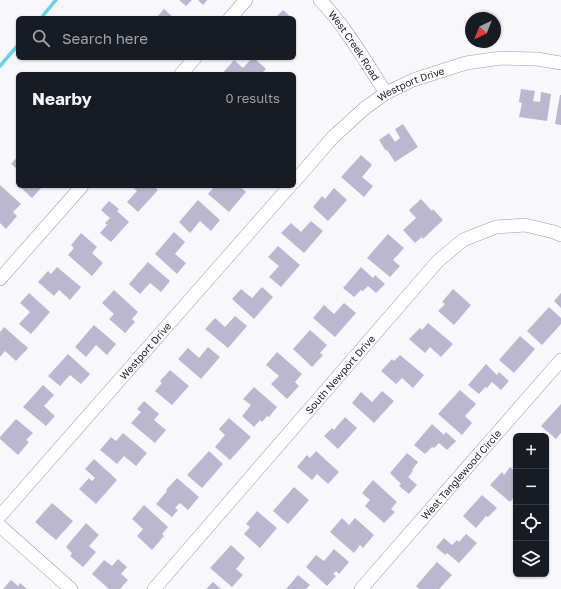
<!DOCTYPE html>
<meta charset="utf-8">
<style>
body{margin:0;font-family:"Golos Text",sans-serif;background:#20242c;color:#f1f3f6}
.controls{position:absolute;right:12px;bottom:12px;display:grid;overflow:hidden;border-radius:6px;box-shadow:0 1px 3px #0004}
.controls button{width:36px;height:36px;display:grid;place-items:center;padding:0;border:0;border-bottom:1px solid #363941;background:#171b24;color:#f1f3f6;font:20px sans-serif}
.compass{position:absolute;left:465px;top:12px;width:36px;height:36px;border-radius:50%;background:#171b24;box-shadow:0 1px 3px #0004;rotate:223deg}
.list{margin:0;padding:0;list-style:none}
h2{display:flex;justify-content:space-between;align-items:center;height:52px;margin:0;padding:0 16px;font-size:17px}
h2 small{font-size:13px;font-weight:400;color:#9ea1a6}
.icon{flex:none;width:22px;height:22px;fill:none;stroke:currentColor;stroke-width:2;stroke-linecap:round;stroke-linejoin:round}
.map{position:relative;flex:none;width:561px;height:589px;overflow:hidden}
.search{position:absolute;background:#171b24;box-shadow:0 1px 3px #0004;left:16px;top:16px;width:280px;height:44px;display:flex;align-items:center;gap:10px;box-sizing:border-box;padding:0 14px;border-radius:6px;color:#9ea1a6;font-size:15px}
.panel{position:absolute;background:#171b24;box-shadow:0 1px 3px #0004;left:16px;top:72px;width:280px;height:116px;border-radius:6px}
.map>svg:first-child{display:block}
</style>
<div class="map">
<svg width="561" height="589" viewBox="0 0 561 589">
<rect width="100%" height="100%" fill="#f8f7fc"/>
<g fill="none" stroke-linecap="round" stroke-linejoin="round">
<path stroke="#64d4e8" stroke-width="3.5" d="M41 18 56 0
M0 66 18 45"/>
</g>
<path fill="#bcb7d1" d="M179 0H192L186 6Z
M198 0H207L203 5Z
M164 9 174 18H156Z
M283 10 292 18H275Z
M252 58H254L266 69 261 74H224L223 73 234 60 243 68Z
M521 89 535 91 533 101 540 102 541 92 551 94 547 121 519 117 522 103 519 102Z
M560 95H561V125L555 124Z
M403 124 418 147 395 162 387 150 386 151 379 140 389 133 395 142 400 138 395 129Z
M361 155 372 165 362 177 373 186 364 197 341 177Z
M18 156V170L11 164Z
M0 185 21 204 13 212 17 216 6 229 0 223Z
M19 186H43L32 198Z
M132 186H153L158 190 138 212 127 202 137 191Z
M215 186H239L246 192 229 212 208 194Z
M334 188 347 200 328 221 313 207 322 196 325 199Z
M421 199 432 211 433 209 443 220 423 239 422 237 415 243 403 230 416 218 409 210Z
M198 200 220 220 211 231 200 221 190 233 179 222Z
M109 201 119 209 117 211 129 222 111 242 100 233 107 225 105 223 110 218 101 210Z
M311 221 323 231 304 253 281 233 291 223 301 232Z
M174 232 185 242 175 254 186 263 177 274 155 254Z
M81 233 97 247 92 253 103 263 92 276 68 255 74 248 71 245Z
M388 234 404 248 393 260 400 266 390 277 367 258Z
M278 246 300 265 281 287 269 277 279 266 268 257Z
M148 262 170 281 161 292 150 283 140 294 129 284Z
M57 267 81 287 70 300 59 290 54 296 38 282 48 271 51 274Z
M361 267 373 278 375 275 385 284 376 293 368 286 363 291 361 290 354 297 343 288Z
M262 287 273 297 254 319 232 299 241 289 252 298Z
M453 289 471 305 454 325 438 311 445 304 442 302Z
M114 290 138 312 132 319 135 322 125 333 109 319 114 314 102 303Z
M29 293 50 312 31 334 19 324 30 312 20 303Z
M561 293V308L554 301Z
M344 303 356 313 335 337 313 318 324 305 334 314Z
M549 307 561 318V324L542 345 527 331Z
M235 316 247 326 228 348 205 329 215 318 225 327Z
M428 323 453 344 441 357 430 347 425 353 409 339 420 328 422 330Z
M94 325 116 344 107 355 96 345 86 357 75 347Z
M4 327 28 348 16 361 5 351 0 357V332Z
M310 330 327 345 320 353 323 355 312 367 293 349Z
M520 336 535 349 514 373 499 360Z
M208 347 220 357 201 379 178 359 188 348 199 358Z
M277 352 302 374 295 382 299 386 287 399 271 384 279 376 266 365Z
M68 354 90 374 81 384 70 375 60 386 48 376Z
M400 355 424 375 413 388 402 378 396 384 381 371 392 359 394 361Z
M486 364 497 375 499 372 509 381 501 390 492 382 487 388 485 387 479 394 468 385Z
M170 370 189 386 172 405 155 391 162 383 160 381Z
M43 385 54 395 44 406 55 416 46 426 23 407Z
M254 387 277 407 269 417 267 416 262 422 260 420 254 427 242 416 251 405 243 399Z
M460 390 476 404 465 416 472 423 462 435 438 414Z
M382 391 394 401 374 423 352 403 361 392 372 402Z
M144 401 159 414 154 420 166 430 155 443 131 423 141 412 137 409Z
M561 404V433L556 439 541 426Z
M345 417 357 428 338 449 324 436 332 428 334 430Z
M229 418 251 437 230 460 215 447 225 435 219 429Z
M16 419 33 433 26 440 29 442 18 455 0 439V437Z
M432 424 444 435 446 432 456 441 447 450 439 443 434 448 432 447 425 454 414 445Z
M123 433 147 453 136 466 124 456 117 464 100 450 111 437 116 441Z
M209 451 223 464 202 488 187 475Z
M316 451 339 472 328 484 317 474 312 480 297 467 307 455 310 458Z
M407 453 418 462 412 470 413 471 408 477 417 485 409 494 399 486 401 484 390 473Z
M94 459 117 480 96 504 79 489 89 478 92 481 95 478 85 469Z
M510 467 516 472V495L510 502 490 485 502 472 504 475Z
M177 478 199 497 188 510 180 503 175 508 178 510 172 517 156 504 167 491 166 490Z
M373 480 397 502 391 509 395 512 384 523 365 506 370 500 362 493Z
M294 487 309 500 288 524 273 511Z
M482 495 497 508 488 517 486 516 476 528 463 516Z
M52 503 73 521 56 540 35 522Z
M144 505 168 527 162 534 164 536 152 550 137 536 143 529 132 519Z
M257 511 277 528 260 548 244 534 250 527 246 524Z
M342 518 349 525 355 518 374 535 363 548 360 545 354 553 330 532Z
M86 523 99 535 89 546 96 552 83 567 70 556 72 553 66 547Z
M466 534 477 543 459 563 447 553 445 555 436 547 444 538 452 545 457 540 459 542Z
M231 545 245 558 236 569 243 575 232 587 210 568Z
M334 549 349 562 339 574 336 571 333 574 336 576 327 586 306 567 316 555 324 561Z
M118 559 127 567 121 574 128 580 120 589H109L92 574 104 560 112 566Z
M437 562 452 575 439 589H419L416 586Z
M298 575 310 585 306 589H286Z
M11 580 18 586 20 583 27 589H3Z
M213 582 221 589H206Z"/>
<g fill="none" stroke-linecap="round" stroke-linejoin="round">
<g stroke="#9e99b2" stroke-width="14">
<g id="street">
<path id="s1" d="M320 0C346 27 365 61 386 93"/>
<path d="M230 18 246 0"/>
<path d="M181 74 195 58"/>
<path id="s2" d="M294 182 333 137 365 108 386 93 413 80 466 63 501 58 537 59 561 63"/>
<path d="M0 279 82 186"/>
<path id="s3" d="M0 516 290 186"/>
<path d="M0 526 71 589"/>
<path id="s4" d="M154 589 438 261 463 240 496 227 525 225 554 232 561 235"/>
<path id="s5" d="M361 589 561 360"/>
</g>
</g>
<use href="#street" stroke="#fff" stroke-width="13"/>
</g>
<g text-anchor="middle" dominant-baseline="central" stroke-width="3.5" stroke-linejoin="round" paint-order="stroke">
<g font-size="10" fill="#201e28" stroke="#f8f7fc">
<text stroke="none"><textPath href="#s1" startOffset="57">West Creek Road</textPath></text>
<text stroke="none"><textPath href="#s2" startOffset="155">Westport Drive</textPath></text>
<text stroke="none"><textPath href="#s3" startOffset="220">Westport Drive</textPath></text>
<text stroke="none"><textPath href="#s4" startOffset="284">South Newport Drive</textPath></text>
<text stroke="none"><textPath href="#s5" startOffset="152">West Tanglewood Circle</textPath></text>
</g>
</g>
</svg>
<div class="controls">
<button>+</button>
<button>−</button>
<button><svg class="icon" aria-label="locate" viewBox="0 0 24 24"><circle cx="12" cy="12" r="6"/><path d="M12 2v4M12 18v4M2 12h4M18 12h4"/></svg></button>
<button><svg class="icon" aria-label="layers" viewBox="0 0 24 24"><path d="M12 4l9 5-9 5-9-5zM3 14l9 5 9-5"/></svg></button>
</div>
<svg class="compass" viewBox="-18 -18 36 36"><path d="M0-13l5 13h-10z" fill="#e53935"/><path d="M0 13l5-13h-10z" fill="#9ea1a6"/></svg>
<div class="search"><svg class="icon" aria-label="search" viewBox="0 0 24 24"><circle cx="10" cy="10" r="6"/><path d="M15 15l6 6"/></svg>Search here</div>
<section class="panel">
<h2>Nearby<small>0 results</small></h2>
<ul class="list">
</ul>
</section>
</div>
